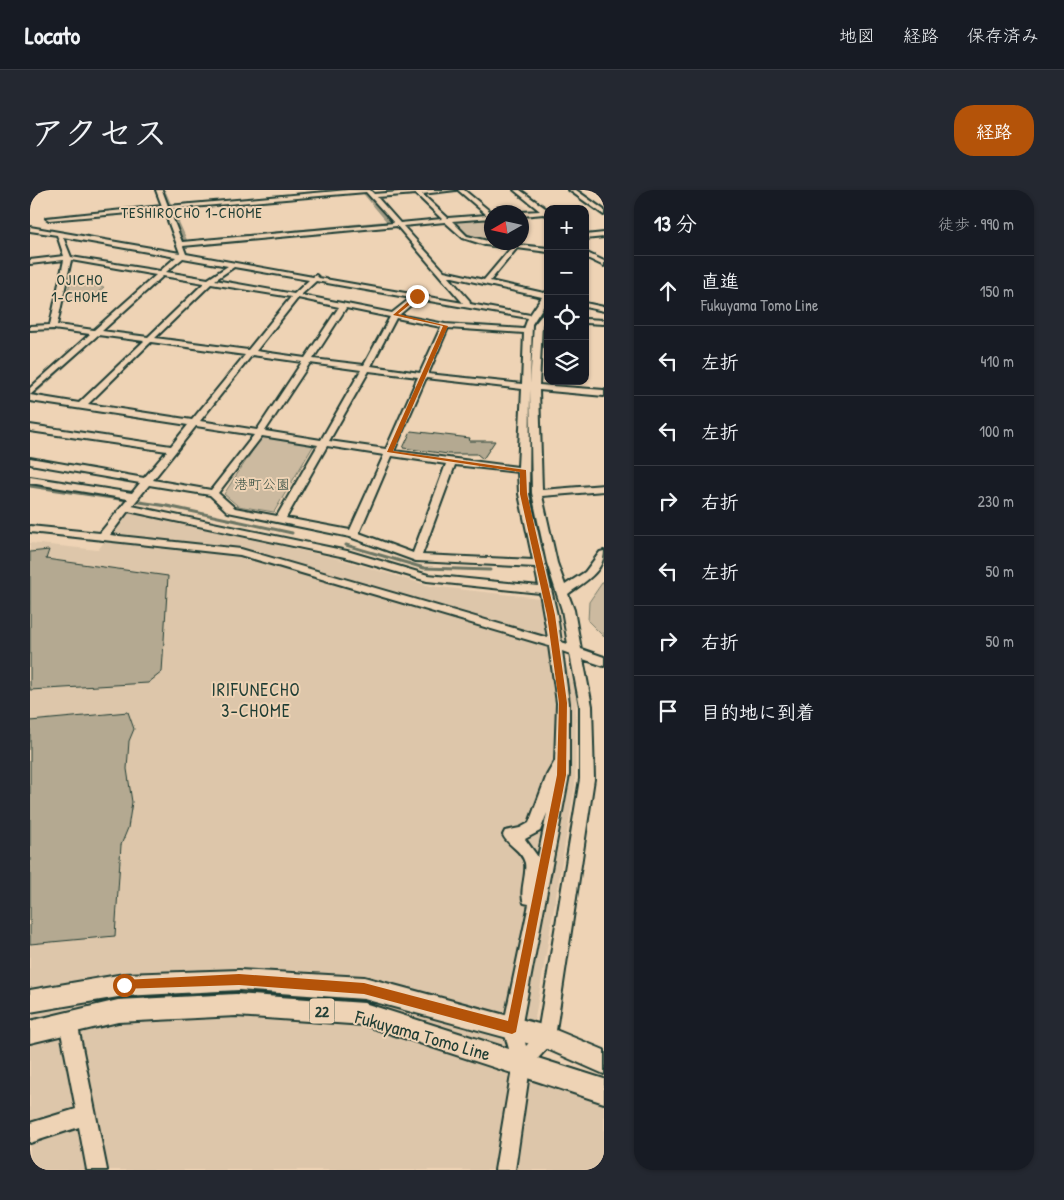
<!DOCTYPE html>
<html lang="ja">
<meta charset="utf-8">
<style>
body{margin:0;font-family:"Patrick Hand","Klee One",sans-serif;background:#242831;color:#f1f3f6}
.controls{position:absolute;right:15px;top:15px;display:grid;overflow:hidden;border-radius:10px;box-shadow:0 1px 4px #0004}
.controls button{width:45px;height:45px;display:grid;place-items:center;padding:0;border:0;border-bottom:1px solid #363941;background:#171b24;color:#f1f3f6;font:25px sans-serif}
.compass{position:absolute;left:454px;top:15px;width:45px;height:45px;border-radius:50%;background:#171b24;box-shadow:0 1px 4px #0004;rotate:261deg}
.stop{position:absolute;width:15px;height:15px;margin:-11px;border:4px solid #b45309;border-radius:50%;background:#fff}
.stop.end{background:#b45309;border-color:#fff;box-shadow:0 1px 5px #0008}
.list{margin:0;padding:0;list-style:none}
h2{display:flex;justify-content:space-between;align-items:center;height:65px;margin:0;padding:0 20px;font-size:21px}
h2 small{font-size:16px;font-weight:400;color:#9ea1a6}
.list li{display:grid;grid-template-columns:32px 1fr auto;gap:15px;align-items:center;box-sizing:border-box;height:70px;padding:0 20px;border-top:1px solid #363941}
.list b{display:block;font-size:19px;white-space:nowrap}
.list p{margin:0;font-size:16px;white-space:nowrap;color:#9ea1a6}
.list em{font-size:16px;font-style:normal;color:#9ea1a6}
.icon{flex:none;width:28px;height:28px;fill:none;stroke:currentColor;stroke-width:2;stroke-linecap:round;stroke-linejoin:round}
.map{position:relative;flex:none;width:574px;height:980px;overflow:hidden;border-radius:20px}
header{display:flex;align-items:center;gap:30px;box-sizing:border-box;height:70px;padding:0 25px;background:#171b24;border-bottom:1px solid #363941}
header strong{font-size:24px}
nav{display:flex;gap:28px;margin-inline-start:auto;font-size:18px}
.intro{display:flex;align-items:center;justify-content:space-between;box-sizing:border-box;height:120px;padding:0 30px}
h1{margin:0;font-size:35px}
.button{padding:12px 22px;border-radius:20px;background:#b45309;color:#fff;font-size:18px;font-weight:700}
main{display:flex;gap:30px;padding:0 30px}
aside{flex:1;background:#171b24;border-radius:20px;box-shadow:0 1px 4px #0004}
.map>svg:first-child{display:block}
</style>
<header>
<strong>Locato</strong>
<nav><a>地図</a><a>経路</a><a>保存済み</a></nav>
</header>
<div class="intro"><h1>アクセス</h1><a class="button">経路</a></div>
<main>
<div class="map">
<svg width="574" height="980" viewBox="0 0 574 980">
<rect width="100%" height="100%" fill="#eed3b5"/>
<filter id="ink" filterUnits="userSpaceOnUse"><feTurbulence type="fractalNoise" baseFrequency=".02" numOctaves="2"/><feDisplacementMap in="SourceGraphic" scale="10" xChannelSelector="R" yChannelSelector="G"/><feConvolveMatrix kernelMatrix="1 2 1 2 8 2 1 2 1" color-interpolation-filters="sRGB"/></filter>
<g filter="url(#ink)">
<path fill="#ddc6aa" d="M98 321 313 370 400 396 510 408 546 500 545 595 499 863 574 888V980H0V353L68 360Z"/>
<path fill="#ccbaa0" stroke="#767c6a" d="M460 27 461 52 434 43 421 31Z
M40 93 74 97 60 109 35 111Z
M233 245 285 253 244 322 208 316 194 304Z
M574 390V447L558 431 559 412Z"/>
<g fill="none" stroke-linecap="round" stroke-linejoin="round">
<path stroke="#6a7463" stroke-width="3" d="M0 296 137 316 262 343
M316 355 394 378 460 380"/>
<path fill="#9c9882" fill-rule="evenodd" d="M129 0H135L157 50 356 31 330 0H336L363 32 155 54 152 52Z
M152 65 157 66 0 209V202Z"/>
</g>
<path fill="#b4a991" stroke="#1f3d34" d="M381 241 440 248 439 251H465L453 269 447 264H418L373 258Z
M19 360 16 369 138 386 132 482 118 493 0 500V362Z
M98 522 104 539 99 551 97 579 102 612 98 638 91 655 85 746 0 754V531Z"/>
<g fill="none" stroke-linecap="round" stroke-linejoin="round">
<g stroke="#1f3d34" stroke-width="4">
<path id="minor" d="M126 0H132L138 16 318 0H340L344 4 382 1 381 0H426L392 4 418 28 457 25 428 0H434L462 23V28L422 31 437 46 462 52 482 54 488 52V55L518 58V62L487 58 460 91 514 103 518 101V109L502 134 500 194 504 135 518 117V125L512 135 509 195 574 200V206L509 200 512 300 574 295V301L512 306 527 373 535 395 555 382 570 362 574 361C574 382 554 392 538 404L544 420 551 459 574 467V476L553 469 562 516 564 589 525 847 522 853 500 877 485 980H465L483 873 473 838 499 714 494 713C489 701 497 686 495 673 492 660 478 656 473 645L475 641 490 638 499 633 517 585 525 571 527 513 519 456 210 365 0 342V336L70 343 98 309 0 293V287L102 303 110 293 0 274V268L114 288 137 261 0 241V235L141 256 158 235 0 211V205L49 213 114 151 68 145 0 205V198L60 144 23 139 0 140V136L20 135 34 70 0 74V70L34 66 27 45 0 41V37L150 63 134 20 19 30 16 28 132 16ZM336 2 364 33 152 52 139 19ZM386 4 412 29 370 33 347 7ZM415 32 433 48 455 55 481 58 454 90 414 81 373 36ZM367 36 433 113 289 88 286 85 283 87 156 64 153 56ZM33 47 146 67 130 81 41 67ZM153 68 198 76 178 89 136 82ZM41 70 126 85 64 140 27 135ZM204 77 279 90 264 104 185 90ZM133 86 174 93 118 147 72 141ZM418 86 512 107 500 125 440 114 439 110ZM286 91 381 108 362 123 271 105ZM181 94 261 107 218 160 125 148ZM268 108 309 117 275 168 226 161ZM388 109 498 128 494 139 415 134 369 125ZM316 118 360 127 334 175 283 169ZM366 128 411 137 390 183 341 176ZM418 138 494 143 492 194 398 184ZM121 152 215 165 162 230 58 214ZM222 165 272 172 227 240 170 231ZM280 173 331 180 291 250 235 241ZM339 181 388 187 356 259 299 251ZM396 188 492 199 488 277 364 261ZM500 199 502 303 517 373 532 420 538 454 531 452 527 425 499 304ZM166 236 224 245 181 300 123 290ZM232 246 288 255 247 326 205 318 188 303ZM297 256 354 265 320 340 256 328ZM362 266 416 274 383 363 329 343ZM425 275 488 282 489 304 503 370 392 365ZM119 295 180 305 198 322 320 347 386 371 505 377 509 396 398 385 317 361 102 316ZM98 321 315 367 397 391 510 403 518 448 211 359 80 345ZM532 461 540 464 550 516V589L508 843 496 856 491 838 539 585V513ZM517 623 508 667 495 649 510 641Z
M484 0H490L518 20V26L514 24 492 26 491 22 510 21Z
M539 0H546L574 20V25Z
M574 43V47L555 49V45Z
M555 62 574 71V76L555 67Z
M555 113 574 117V121L555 117Z
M555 129 574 130V134L555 133Z
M38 823 44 826 47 832 77 980H57L49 937 0 953V933L46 919 29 832 32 826Z"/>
</g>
<g stroke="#1f3d34" stroke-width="4">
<path id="major" d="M209 780 334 787 516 836 574 860V884L515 858 334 809 209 800 94 806 0 822V800L94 784Z
M206 804 334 813 574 889V913L334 835 206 826 88 832 0 853V831L88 810Z"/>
</g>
<use href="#minor" fill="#eed3b5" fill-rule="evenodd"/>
<use href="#major" fill="#eed3b5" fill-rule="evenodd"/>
</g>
</g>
<path fill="#b45309" d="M387 104 389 107 368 124 418 136 363 261 496 280 497 304 525 425 537 513 536 585 486 842 482 844 334 804 209 795 90 799V792L94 790 209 784 334 793 478 831 527 585 529 513 517 425 490 304V282L357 262 413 136 363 125Z"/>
<g text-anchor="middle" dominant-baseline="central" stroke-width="4" stroke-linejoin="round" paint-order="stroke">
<g font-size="14" fill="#304a3f" stroke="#eed3b5">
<text x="232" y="293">港町公園</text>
</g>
<g font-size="15" letter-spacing="1" fill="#1f3d34" stroke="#eed3b5">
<text x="162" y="22">TESHIROCHO 1-CHOME</text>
<text x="50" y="89">OJICHO<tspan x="50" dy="17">1-CHOME</tspan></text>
</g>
<rect fill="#eed3b5" stroke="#5d6a5b" stroke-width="1" x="279.5" y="808.5" width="25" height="25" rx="4"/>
<g font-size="15" font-weight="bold" fill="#1f3d34">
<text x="292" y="821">22</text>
</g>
<g font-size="18" letter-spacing="1" fill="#1f3d34" stroke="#eed3b5">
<text x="226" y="499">IRIFUNECHO<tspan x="226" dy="21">3-CHOME</tspan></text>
</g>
<g font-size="19" fill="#1f3d34" stroke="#eed3b5">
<text transform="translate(393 845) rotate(16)">Fukuyama Tomo Line</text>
</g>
</g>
</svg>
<div class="controls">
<button>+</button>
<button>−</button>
<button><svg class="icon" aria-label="locate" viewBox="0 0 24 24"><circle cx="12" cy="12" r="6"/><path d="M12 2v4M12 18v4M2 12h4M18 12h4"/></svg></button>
<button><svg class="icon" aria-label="layers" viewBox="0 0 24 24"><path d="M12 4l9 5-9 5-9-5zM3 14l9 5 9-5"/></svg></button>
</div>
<svg class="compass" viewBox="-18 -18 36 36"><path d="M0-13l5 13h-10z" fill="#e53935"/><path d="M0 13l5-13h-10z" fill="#9ea1a6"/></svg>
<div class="stop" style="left:94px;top:795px"></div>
<div class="stop end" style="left:387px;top:106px"></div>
</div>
<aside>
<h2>13 分<small>徒歩 · 990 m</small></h2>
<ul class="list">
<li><svg class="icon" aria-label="ahead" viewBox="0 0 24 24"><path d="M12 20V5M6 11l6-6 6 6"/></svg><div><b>直進</b><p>Fukuyama Tomo Line</p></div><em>150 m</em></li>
<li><svg class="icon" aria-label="left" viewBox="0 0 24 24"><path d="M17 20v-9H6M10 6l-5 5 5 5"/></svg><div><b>左折</b></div><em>410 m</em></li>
<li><svg class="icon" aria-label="left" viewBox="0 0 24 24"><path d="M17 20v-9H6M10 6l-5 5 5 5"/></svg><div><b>左折</b></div><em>100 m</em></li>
<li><svg class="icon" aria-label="right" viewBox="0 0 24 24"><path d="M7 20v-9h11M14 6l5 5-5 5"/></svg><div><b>右折</b></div><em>230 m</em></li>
<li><svg class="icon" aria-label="left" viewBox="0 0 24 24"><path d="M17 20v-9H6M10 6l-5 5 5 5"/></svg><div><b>左折</b></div><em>50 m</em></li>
<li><svg class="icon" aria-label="right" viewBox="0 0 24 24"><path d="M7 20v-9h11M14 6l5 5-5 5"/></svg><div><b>右折</b></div><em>50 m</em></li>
<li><svg class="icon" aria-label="arrive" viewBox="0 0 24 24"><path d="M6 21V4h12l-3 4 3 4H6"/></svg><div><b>目的地に到着</b></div></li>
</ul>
</aside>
</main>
